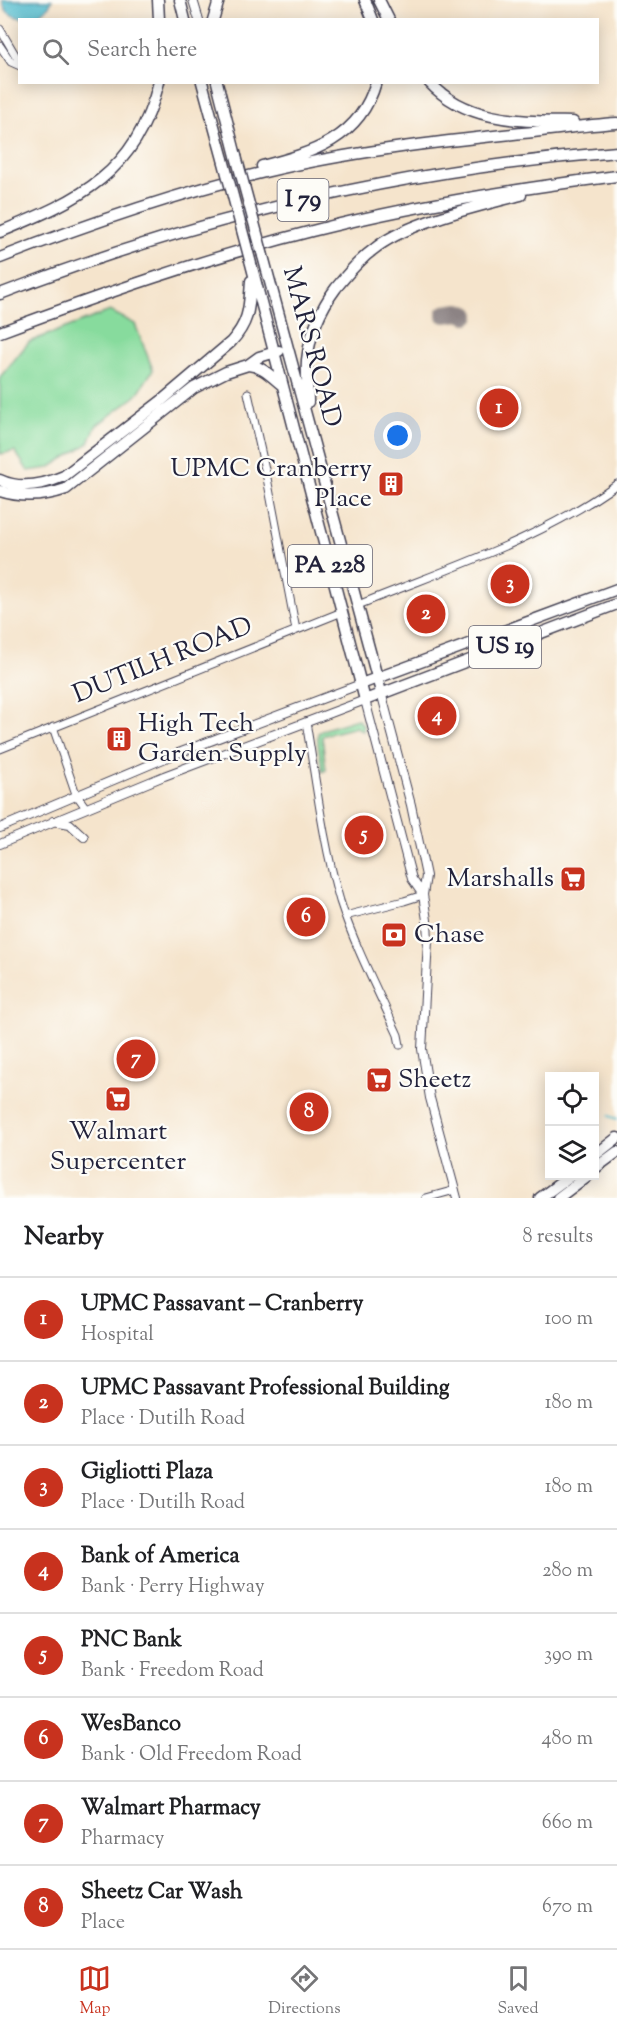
<!DOCTYPE html>
<meta charset="utf-8">
<style>
body{margin:0;font-family:"Sorts Mill Goudy",serif;background:#f6f6f6;color:#202124}
.controls{position:absolute;right:18px;bottom:18px;display:grid;overflow:hidden;border-radius:0px;box-shadow:0 3px 15px #0003}
.controls button{width:54px;height:54px;display:grid;place-items:center;padding:0;border:0;border-bottom:2px solid #e0e0e0;background:#fff;color:#202124;font:30px sans-serif}
.you{position:absolute;left:398px;top:436px;width:21px;height:21px;margin:-15px;border:4px solid #fff;border-radius:50%;background:#1a73e8;box-shadow:0 0 0 9px #1a73e833}
.badge{display:grid;place-items:center;width:39px;height:39px;border-radius:50%;background:#c8321e;color:#fff;font-size:20px;font-weight:700}
.pin{position:absolute;translate:-50% -50%;border:3px solid #fff;box-shadow:0 2px 6px #0006}
.list{margin:0;padding:0;list-style:none}
h2{display:flex;justify-content:space-between;align-items:center;height:78px;margin:0;padding:0 24px;font-size:26px}
h2 small{font-size:20px;font-weight:400;color:#757577}
.list li{display:grid;grid-template-columns:39px 1fr auto;gap:18px;align-items:center;box-sizing:border-box;height:84px;padding:0 24px;border-top:2px solid #e0e0e0}
.list b{display:block;font-size:22px;white-space:nowrap}
.list p{margin:0;font-size:20px;white-space:nowrap;color:#757577}
.list em{font-size:20px;font-style:normal;color:#757577}
.icon{flex:none;width:33px;height:33px;fill:none;stroke:currentColor;stroke-width:2;stroke-linecap:round;stroke-linejoin:round}
.map{position:relative;flex:none;width:617px;height:1198px;overflow:hidden}
.search{position:absolute;background:#fff;box-shadow:0 3px 15px #0003;left:18px;right:18px;top:18px;height:66px;display:flex;align-items:center;gap:15px;box-sizing:border-box;padding:0 21px;border-radius:0px;color:#757577;font-size:22px}
.sheet{height:750px;background:#fff}
nav{display:flex;justify-content:space-around;align-items:center;box-sizing:border-box;height:84px;border-top:2px solid #e0e0e0;background:#fff;font-size:16px;color:#757577}
nav a{display:grid;justify-items:center;gap:3px}
nav .on{color:#c8321e}
.map>svg:first-child{display:block}
</style>
<div class="map">
<svg width="617" height="1198" viewBox="0 0 617 1198">
<rect width="100%" height="100%" fill="#fdfcf7"/>
<filter id="ink" filterUnits="userSpaceOnUse"><feTurbulence type="fractalNoise" baseFrequency=".0167" numOctaves="2"/><feDisplacementMap in="SourceGraphic" scale="12" xChannelSelector="R" yChannelSelector="G"/><feConvolveMatrix kernelMatrix="1 2 1 2 8 2 1 2 1" color-interpolation-filters="sRGB"/></filter>
<filter id="wash" filterUnits="userSpaceOnUse"><feTurbulence type="fractalNoise" baseFrequency=".008" numOctaves="4" result="noise"/><feDisplacementMap in="SourceGraphic" scale="24" xChannelSelector="R" yChannelSelector="G"/><feGaussianBlur stdDeviation="1.35" result="paint"/><feColorMatrix in="noise" values="0 0 0 0 0 0 0 0 0 0 0 0 0 0 0 0 0 1.4 0 .05"/><feComposite in="paint" operator="in"/></filter>
<g filter="url(#wash)">
<rect width="100%" height="100%" fill="#f5e4cc"/>
<path fill="#87db9d" stroke="#547e6c" stroke-width="1.5" d="M110 311 135 324 153 370 136 396 96 426 89 443 49 468 28 471 15 451 0 454V377L29 342Z
M357 719 363 725V731L356 727 324 735 322 737 326 770 322 772C322 760 316 745 318 733L325 729Z"/>
<path fill="#51bbcd" stroke="#3a6e84" stroke-width="1.5" d="M2 0H52V1C43 21 6 26 2 0Z"/>
<g fill="none" stroke-linecap="round" stroke-linejoin="round">
<path stroke="#51bbcd" stroke-width="2" d="M609 1116 617 1119"/>
<path stroke="#8c8384" stroke-width="18" d="M445 314 459 312 467 315"/>
</g>
</g>
<g filter="url(#ink)">
<g fill="none" stroke-linecap="round" stroke-linejoin="round">
<g stroke="#423f51" stroke-width="9">
<path id="minor" d="M0 29 20 63
M0 46 11 62 20 66
M248 393 267 478 296 630
M358 605C446 569 540 540 617 484
M306 722C316 781 323 843 340 901 355 947 378 991 398 1035L400 1045
M53 727 76 794 86 808
M0 749 342 612
M345 916 404 901 423 895
M426 1198 455 1190"/>
</g>
<g stroke="#423f51" stroke-width="10">
<path id="major" d="M193 0 199 20
M381 692 411 805 426 876 423 895 427 920 428 941 422 1049 430 1098 457 1198
M53 821 70 824 84 837
M0 828 168 757 361 684
M0 844 164 776 365 700 412 879 423 895"/>
</g>
<g stroke="#423f51" stroke-width="13">
<path id="highway" d="M158 0 159 20
M180 0 185 20
M365 0 373 20
M379 0 389 20
M213 20 219 0
M202 82 223 159
M217 82 236 156
M429 82C467 123 522 121 573 122
M262 166C312 153 360 139 376 82
M0 232C80 199 136 174 159 82
M263 256 381 692
M0 258C87 224 174 194 265 172 348 152 436 142 522 133 553 130 585 125 617 123
M250 260 365 700 617 604
M0 294C198 217 405 169 617 152
M0 332C103 294 206 258 312 231 412 205 515 189 617 176
M248 365C262 366 271 376 282 385
M308 402C308 388 306 374 307 360 310 334 321 308 336 288 349 272 361 258 378 246 412 221 480 206 521 195
M0 480C21 490 43 485 64 476L160 402 231 342C250 321 249 307 251 281
M0 491C22 498 43 497 66 489L194 388 226 372 248 365 259 357 279 351
M361 684 617 589
M594 1156 617 1138
M594 1169 617 1152
M540 1198 570 1176
M558 1198 587 1176"/>
</g>
<use href="#minor" stroke="#fff" stroke-width="7"/>
<use href="#major" stroke="#fff" stroke-width="8"/>
<use href="#highway" stroke="#fff" stroke-width="10"/>
<g stroke="#423f51" stroke-width="13" stroke-linecap="butt">
<path id="highway-bridge" d="M236 156 263 256
M223 159 250 260"/>
</g>
<use href="#highway-bridge" stroke="#fff" stroke-width="10"/>
</g>
</g>
<defs>
<g id="building-square" transform="scale(1.35)"><rect x="-9" y="-9" width="18" height="18" rx="4" fill="#c8321e" stroke="#fdfcf7"/><path d="M-4-6H4V6H1V3H-1V6H-4ZM-2.5-4.3h1.7v1.8h-1.7ZM.8-4.3h1.7v1.8H.8ZM-2.5-1h1.7V.8h-1.7ZM.8-1h1.7V.8H.8Z" fill="#fff"/></g>
<g id="supermarket-square" transform="scale(1.35)"><rect x="-9" y="-9" width="18" height="18" rx="4" fill="#c8321e" stroke="#fdfcf7"/><path d="M-6-5.5h2.5l.6 2H6L4.5 2H-2.5L-4.4-4H-6ZM-1.5 3.2a1.3 1.3 0 1 0 .1 0ZM3 3.2a1.3 1.3 0 1 0 .1 0Z" fill="#fff"/></g>
<g id="bank-square" transform="scale(1.35)"><rect x="-9" y="-9" width="18" height="18" rx="4" fill="#c8321e" stroke="#fdfcf7"/><path d="M-6-4H6V4H-6ZM0-2.3a2.3 2.3 0 1 0 0 4.6a2.3 2.3 0 1 0 0-4.6Z" fill="#fff"/></g>
</defs>
<g fill-rule="evenodd">
<use href="#building-square" x="391" y="484"/>
<use href="#building-square" x="119" y="739"/>
<use href="#supermarket-square" x="573" y="879"/>
<use href="#bank-square" x="394" y="935"/>
<use href="#supermarket-square" x="379" y="1080"/>
<use href="#supermarket-square" x="118" y="1099"/>
</g>
<g text-anchor="middle" dominant-baseline="central" stroke-width="4.5" stroke-linejoin="round" paint-order="stroke">
<g fill="#fdfcf7" stroke="#646373" stroke-width="1.5">
<rect x="277.5" y="179" width="51" height="42" rx="4.5"/>
<rect x="288" y="545" width="84" height="42" rx="4.5"/>
<rect x="469" y="626" width="72" height="42" rx="4.5"/>
</g>
<g font-size="24" font-weight="bold" fill="#22223b">
<text x="303" y="200">I 79</text>
<text x="330" y="566">PA 228</text>
<text x="505" y="647">US 19</text>
</g>
<g font-size="26" fill="#22223b" stroke="#fdfcf7">
<text transform="translate(311 347) rotate(75)">MARS ROAD</text>
<text transform="translate(163 661) rotate(-22)">DUTILH ROAD</text>
</g>
<g font-size="26" fill="#22223b" stroke="#fdfcf7" text-anchor="start">
<text x="372" y="469" text-anchor="end">UPMC Cranberry<tspan x="372" dy="30">Place</tspan></text>
<text x="138" y="724">High Tech<tspan x="138" dy="30">Garden Supply</tspan></text>
<text x="554" y="879" text-anchor="end">Marshalls</text>
<text x="414" y="935">Chase</text>
<text x="398" y="1080">Sheetz</text>
<text x="118" y="1132" text-anchor="middle">Walmart<tspan x="118" dy="30">Supercenter</tspan></text>
</g>
</g>
</svg>
<div class="controls">
<button><svg class="icon" aria-label="locate" viewBox="0 0 24 24"><circle cx="12" cy="12" r="6"/><path d="M12 2v4M12 18v4M2 12h4M18 12h4"/></svg></button>
<button><svg class="icon" aria-label="layers" viewBox="0 0 24 24"><path d="M12 4l9 5-9 5-9-5zM3 14l9 5 9-5"/></svg></button>
</div>
<div class="you"></div>
<div class="pin badge" style="left:499px;top:408px">1</div>
<div class="pin badge" style="left:426px;top:614px">2</div>
<div class="pin badge" style="left:510px;top:584px">3</div>
<div class="pin badge" style="left:437px;top:716px">4</div>
<div class="pin badge" style="left:364px;top:835px">5</div>
<div class="pin badge" style="left:306px;top:917px">6</div>
<div class="pin badge" style="left:136px;top:1059px">7</div>
<div class="pin badge" style="left:309px;top:1112px">8</div>
<div class="search"><svg class="icon" aria-label="search" viewBox="0 0 24 24"><circle cx="10" cy="10" r="6"/><path d="M15 15l6 6"/></svg>Search here</div>
</div>
<section class="sheet">
<h2>Nearby<small>8 results</small></h2>
<ul class="list">
<li><span class="badge">1</span><div><b>UPMC Passavant – Cranberry</b><p>Hospital</p></div><em>100 m</em></li>
<li><span class="badge">2</span><div><b>UPMC Passavant Professional Building</b><p>Place · Dutilh Road</p></div><em>180 m</em></li>
<li><span class="badge">3</span><div><b>Gigliotti Plaza</b><p>Place · Dutilh Road</p></div><em>180 m</em></li>
<li><span class="badge">4</span><div><b>Bank of America</b><p>Bank · Perry Highway</p></div><em>280 m</em></li>
<li><span class="badge">5</span><div><b>PNC Bank</b><p>Bank · Freedom Road</p></div><em>390 m</em></li>
<li><span class="badge">6</span><div><b>WesBanco</b><p>Bank · Old Freedom Road</p></div><em>480 m</em></li>
<li><span class="badge">7</span><div><b>Walmart Pharmacy</b><p>Pharmacy</p></div><em>660 m</em></li>
<li><span class="badge">8</span><div><b>Sheetz Car Wash</b><p>Place</p></div><em>670 m</em></li>
</ul>
</section>
<nav>
<a class="on"><svg class="icon" aria-label="map" viewBox="0 0 24 24"><path d="M3 6l6-2 6 2 6-2v14l-6 2-6-2-6 2zM9 4v14M15 6v14"/></svg>Map</a>
<a><svg class="icon" aria-label="directions" viewBox="0 0 24 24"><path d="M12 3l9 9-9 9-9-9zM9 14v-3h6M13 9l2 2-2 2"/></svg>Directions</a>
<a><svg class="icon" aria-label="saved" viewBox="0 0 24 24"><path d="M7 4h10v16l-5-4-5 4z"/></svg>Saved</a>
</nav>
